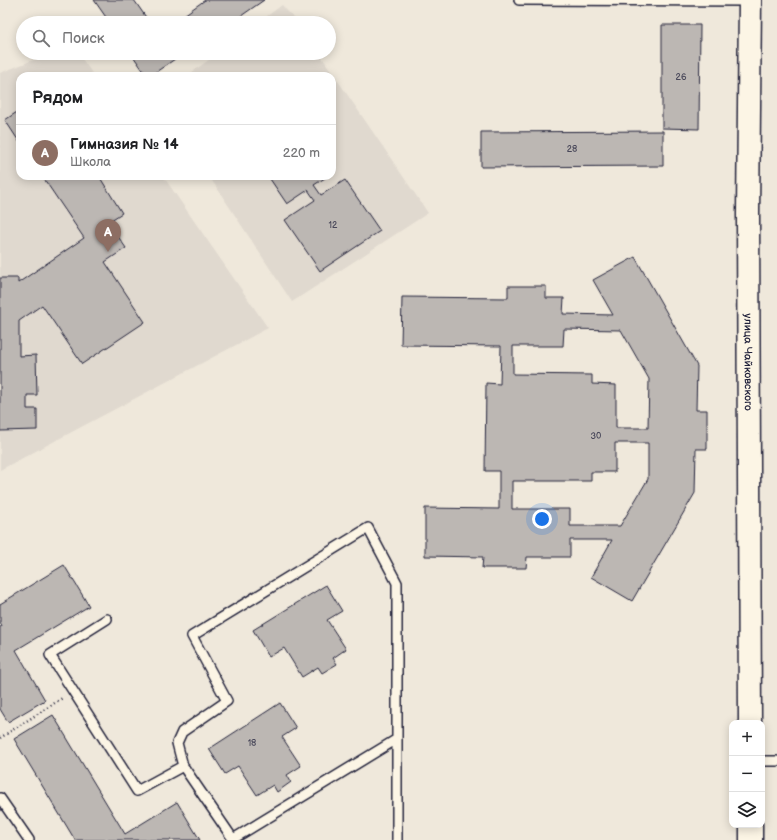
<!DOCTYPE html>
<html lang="ru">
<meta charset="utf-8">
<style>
body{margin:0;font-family:"Balsamiq Sans",sans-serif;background:#f6f6f6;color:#202124}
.controls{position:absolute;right:12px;bottom:12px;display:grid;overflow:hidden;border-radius:8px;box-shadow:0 2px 10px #0003}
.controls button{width:36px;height:36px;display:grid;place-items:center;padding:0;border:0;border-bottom:1px solid #e0e0e0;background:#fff;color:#202124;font:20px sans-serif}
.you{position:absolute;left:542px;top:519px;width:14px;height:14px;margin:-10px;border:3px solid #fff;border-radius:50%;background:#1a73e8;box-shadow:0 0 0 6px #1a73e833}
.badge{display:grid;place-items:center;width:26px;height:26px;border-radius:50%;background:#db2777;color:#fff;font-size:13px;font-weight:700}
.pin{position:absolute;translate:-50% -33px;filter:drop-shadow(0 1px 2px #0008)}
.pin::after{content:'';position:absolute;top:21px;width:14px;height:12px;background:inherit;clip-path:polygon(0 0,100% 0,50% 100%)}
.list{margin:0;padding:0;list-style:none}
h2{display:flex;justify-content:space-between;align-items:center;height:52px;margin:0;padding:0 16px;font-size:17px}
h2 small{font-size:13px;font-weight:400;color:#757577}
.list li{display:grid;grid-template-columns:26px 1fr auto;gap:12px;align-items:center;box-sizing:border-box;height:56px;padding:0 16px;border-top:1px solid #e0e0e0}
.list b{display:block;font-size:15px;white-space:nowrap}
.list p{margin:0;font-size:13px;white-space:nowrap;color:#757577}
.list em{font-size:13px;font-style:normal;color:#757577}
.icon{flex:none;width:22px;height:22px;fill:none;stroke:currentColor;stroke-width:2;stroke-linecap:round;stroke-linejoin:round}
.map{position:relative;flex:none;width:777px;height:840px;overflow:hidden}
.search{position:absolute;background:#fff;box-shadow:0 2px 10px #0003;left:16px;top:16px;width:320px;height:44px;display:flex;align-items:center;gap:10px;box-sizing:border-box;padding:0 14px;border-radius:22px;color:#757577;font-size:15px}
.panel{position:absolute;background:#fff;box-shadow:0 2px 10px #0003;left:16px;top:72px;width:320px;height:108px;border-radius:12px}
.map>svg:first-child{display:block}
</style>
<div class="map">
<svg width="777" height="840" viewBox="0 0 777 840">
<rect width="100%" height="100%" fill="#efe8db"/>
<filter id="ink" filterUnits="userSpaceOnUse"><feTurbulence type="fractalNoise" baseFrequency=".025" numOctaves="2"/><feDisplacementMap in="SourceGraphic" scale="8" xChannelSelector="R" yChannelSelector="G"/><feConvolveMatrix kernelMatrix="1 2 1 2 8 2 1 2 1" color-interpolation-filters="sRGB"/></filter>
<g filter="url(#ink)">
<path fill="#e0d9cf" d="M282 5 298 23H258Z
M51 53H78L94 76H20V176H163L268 328 0 470V73Z
M218 53H319L428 213 292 302 209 176H332V76H187Z"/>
<path fill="#bcb7b3" stroke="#22223b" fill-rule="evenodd" d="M94 0H134L150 23H110Z
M205 0H264L231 23H189L184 15Z
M662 25H700L699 129 662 128Z
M131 53H171L175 59 150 76H147Z
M20 110V143L5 120Z
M663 131V166L481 167V132Z
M42 176H99L122 213 108 222 126 248 105 262 145 322 82 364 42 305 19 321V356L36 355 37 395H27V409H37V430L0 431V278H18V283L84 238Z
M268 176H328L314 185 321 195 345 180 380 231 320 271 285 220 315 200 308 190 287 204Z
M635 257 697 366 696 410H707V449H696L695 493 632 601 591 577 612 540H570V557H527L526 568H482L483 557 425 556V508L499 509V471H485L486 383 500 384 501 346 401 345 402 297 508 298V286H546V298H564L563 314 613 315 593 280ZM564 329 621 330 649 379 648 428H616V385L592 384V375L513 374V346H563ZM615 443H648V479L620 526H570V509H512V481H591V472H615Z
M64 565 89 606 16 650 45 700 8 722 0 709V627L2 626 0 622V604Z
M326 585 342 611 327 620 346 649 333 658 337 664 322 673 318 667 302 677 284 648 269 657 253 630Z
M280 703 296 728 282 737 301 766 287 775 291 782 277 792 273 785 257 795 238 766 225 774 209 749Z
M53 715 125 834 177 802 200 840H75L14 739Z"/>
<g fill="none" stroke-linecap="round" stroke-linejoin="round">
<g stroke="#22223b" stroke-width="12">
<path id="service" d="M519 0 750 1
M107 619 50 655 137 791 183 766
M762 761H777
M0 798 29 840
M233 839 183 766 177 743 182 732 227 701 192 636 368 528 397 583V840
M234 840 233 839 397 739"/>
</g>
<g stroke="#22223b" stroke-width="25">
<g id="tertiary">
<path id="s1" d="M750 0 748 214 750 723"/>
<path d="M751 825V840"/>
</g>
</g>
<path stroke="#22223b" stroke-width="2.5" stroke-dasharray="1 3" stroke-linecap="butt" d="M0 738 64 697"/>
<use href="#service" stroke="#fcf5e5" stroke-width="9"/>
<use href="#tertiary" stroke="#fcf5e5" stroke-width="22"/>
</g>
</g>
<g text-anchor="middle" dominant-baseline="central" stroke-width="4" stroke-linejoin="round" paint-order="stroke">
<g font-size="9" fill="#484759">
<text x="681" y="77">26</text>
<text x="572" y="149">28</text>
<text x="333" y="225">12</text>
<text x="596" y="436">30</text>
<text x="252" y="743">18</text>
</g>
<g font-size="11" fill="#22223b" stroke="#fcf5e5">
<text stroke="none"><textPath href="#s1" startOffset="362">улица Чайковского</textPath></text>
</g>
</g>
</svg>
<div class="controls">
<button>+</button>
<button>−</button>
<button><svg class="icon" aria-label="layers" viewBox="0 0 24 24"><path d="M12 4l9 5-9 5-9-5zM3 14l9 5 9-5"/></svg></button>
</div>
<div class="you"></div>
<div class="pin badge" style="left:108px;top:252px;background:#8d6e63">A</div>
<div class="search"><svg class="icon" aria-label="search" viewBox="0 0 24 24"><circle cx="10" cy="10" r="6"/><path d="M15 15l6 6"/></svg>Поиск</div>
<section class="panel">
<h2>Рядом<small></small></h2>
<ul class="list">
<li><span class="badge" style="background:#8d6e63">A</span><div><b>Гимназия № 14</b><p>Школа</p></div><em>220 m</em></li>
</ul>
</section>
</div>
